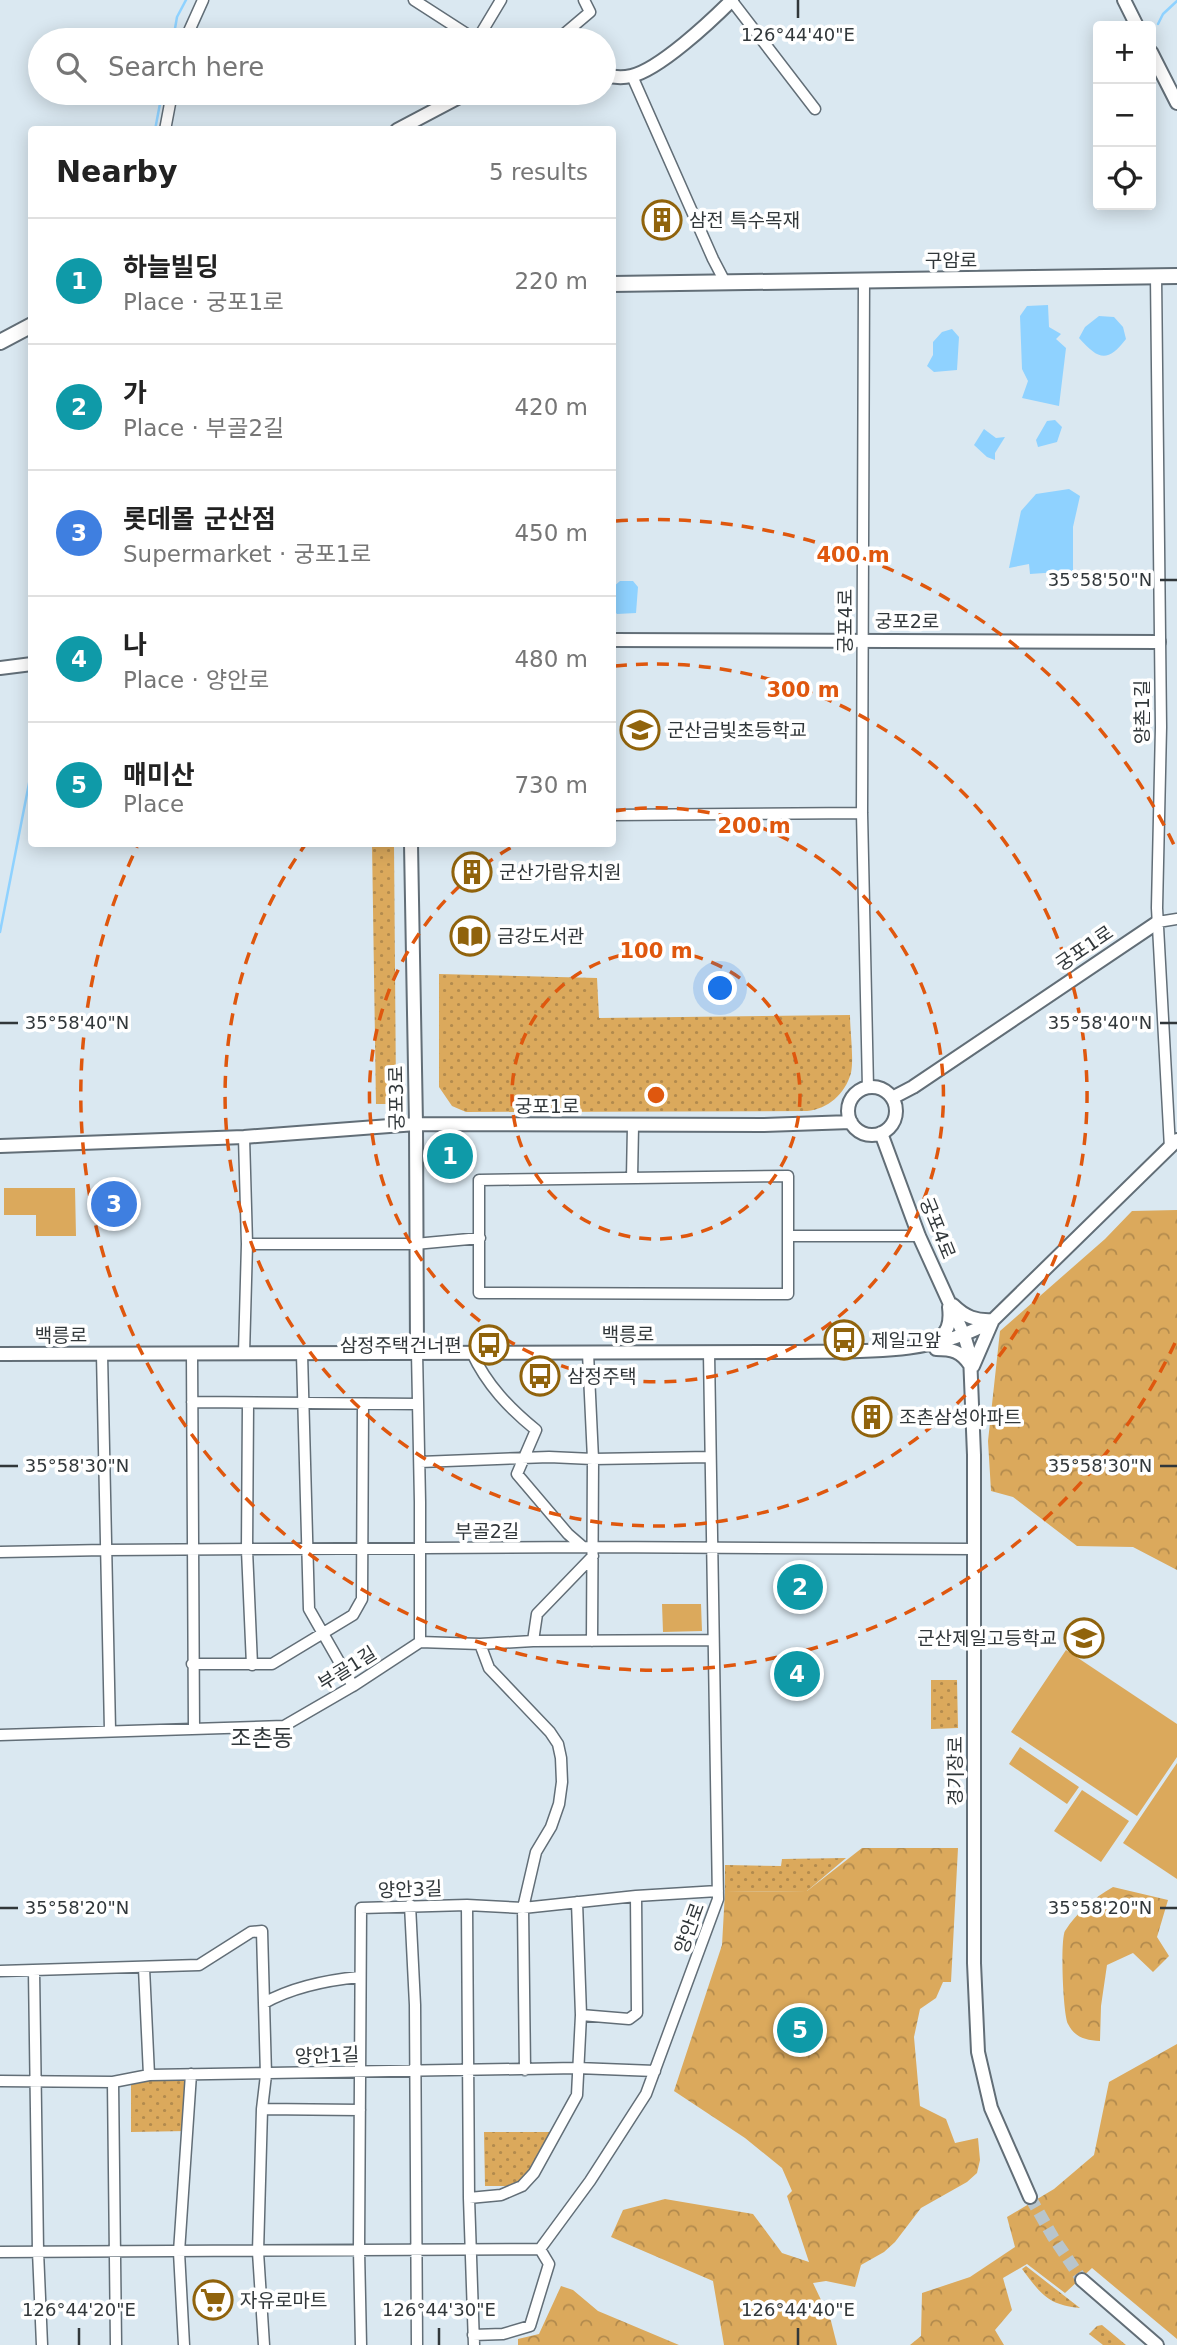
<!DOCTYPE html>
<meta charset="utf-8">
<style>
body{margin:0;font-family:"DejaVu Sans","Noto Sans KR",sans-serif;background:#f2f2f2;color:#222}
.controls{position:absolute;right:21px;top:21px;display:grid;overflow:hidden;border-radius:7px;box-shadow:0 4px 18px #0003}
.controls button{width:63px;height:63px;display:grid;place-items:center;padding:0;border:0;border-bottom:2px solid #e0e0e0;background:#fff;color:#222;font:35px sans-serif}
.you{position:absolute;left:721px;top:989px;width:24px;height:24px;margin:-18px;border:5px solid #fff;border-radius:50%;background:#1a73e8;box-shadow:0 0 0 10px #1a73e833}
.badge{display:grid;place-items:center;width:46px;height:46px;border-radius:50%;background:#0f766e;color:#fff;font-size:23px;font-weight:700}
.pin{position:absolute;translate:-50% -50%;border:4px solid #fff;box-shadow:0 2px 7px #0006}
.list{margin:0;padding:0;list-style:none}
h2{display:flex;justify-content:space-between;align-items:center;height:91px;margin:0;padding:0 28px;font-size:30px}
h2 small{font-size:23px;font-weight:400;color:#767676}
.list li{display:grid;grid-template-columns:46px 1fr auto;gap:21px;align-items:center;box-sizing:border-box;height:126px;padding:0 28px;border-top:2px solid #e0e0e0}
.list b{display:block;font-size:26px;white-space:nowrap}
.list p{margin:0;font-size:23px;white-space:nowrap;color:#767676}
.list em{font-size:23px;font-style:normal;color:#767676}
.icon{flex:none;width:38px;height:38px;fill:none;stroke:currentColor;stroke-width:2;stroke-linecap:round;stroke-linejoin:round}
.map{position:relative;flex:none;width:1177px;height:2345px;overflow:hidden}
.search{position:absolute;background:#fff;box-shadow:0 4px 18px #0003;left:28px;top:28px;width:588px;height:77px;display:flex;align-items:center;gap:18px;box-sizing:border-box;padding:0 24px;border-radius:38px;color:#767676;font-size:26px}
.panel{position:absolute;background:#fff;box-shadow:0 4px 18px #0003;left:28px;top:126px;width:588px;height:721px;border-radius:7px}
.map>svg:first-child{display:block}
</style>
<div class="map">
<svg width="1177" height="2345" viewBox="0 0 1177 2345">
<defs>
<pattern id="grass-dots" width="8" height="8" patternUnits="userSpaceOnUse" patternTransform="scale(1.75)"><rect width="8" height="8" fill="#dba95c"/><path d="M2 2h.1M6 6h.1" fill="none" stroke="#b28a4d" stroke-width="1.8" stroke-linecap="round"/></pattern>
<pattern id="forest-crowns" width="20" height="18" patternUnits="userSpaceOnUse" patternTransform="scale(1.75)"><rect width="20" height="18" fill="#dba95c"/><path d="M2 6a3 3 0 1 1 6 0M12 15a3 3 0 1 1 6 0" fill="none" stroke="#b28a4d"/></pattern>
</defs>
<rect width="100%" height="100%" fill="#dae8f1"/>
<path fill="url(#grass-dots)" d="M372 844H394L396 1093 388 1104H376Z
M439 974 597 978 599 1018 850 1015C850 1031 854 1058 851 1073 845 1094 828 1109 807 1111L466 1112 452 1106 439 1087Z
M931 1680H957L958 1728 931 1729Z
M846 1858 807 1891 725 1892V1865L781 1866 782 1859Z
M131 2079H187V2131L131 2132Z
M484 2132H553L527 2174 513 2186H485Z
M1026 2266 1080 2308C1048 2305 1041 2294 1022 2269Z
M1102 2325 1126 2345H1103L1089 2334 1097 2326Z"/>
<path fill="url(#forest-crowns)" d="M1177 1210V1570L1133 1547 1077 1546 1013 1497 991 1491 988 1441 1000 1331 1105 1239 1132 1211Z
M862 1848H958L951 1982H943L936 1998 920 2009 914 2037 920 2106 946 2119 955 2143 978 2138 980 2160 977 2173 967 2182 921 2208 895 2242 884 2252 861 2265 855 2287 826 2281 813 2283 831 2321 837 2345H724L713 2281 611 2237 623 2210 665 2199 753 2214 782 2253 809 2262 787 2196 792 2191 782 2168 745 2138 674 2091 722 1945 725 1892 807 1891Z
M1113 1887 1168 1900 1157 1937 1169 1956 1153 1972 1133 1953 1107 1965 1101 2006 1100 2041C1086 2040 1075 2038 1068 2024 1063 2015 1060 1940 1065 1931 1077 1912 1094 1898 1113 1887Z
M1177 2044V2339L1092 2268 1065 2293 1027 2264 1003 2278 1012 2310 995 2330 1004 2345H910L921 2336 922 2293 970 2277 1015 2247 1007 2217 1054 2189 1094 2155 1109 2082Z
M561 2286 573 2290 598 2311 679 2345H518V2339L539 2334Z"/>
<path fill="#dba95c" d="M4 1188H75L76 1236H36V1215H4Z
M662 1604H701L702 1631 663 1632Z
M1066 1650 1177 1724V1757L1137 1816 1011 1732Z
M1020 1747 1079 1787 1067 1804 1009 1764Z
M1177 1763V1879L1123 1843Z
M1082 1790 1129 1821 1101 1862 1054 1831Z"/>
<path fill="#8fd2ff" d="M1048 305 1049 327 1061 334 1056 339 1066 348 1059 406 1022 398 1028 381 1022 369 1020 316 1027 306Z
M1099 316 1114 317 1123 327 1126 339C1107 364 1098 359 1079 338L1085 327Z
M952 329 959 337 957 370 934 372 927 366 933 355V342L942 332Z
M1055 420 1062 427 1057 442 1038 447 1036 440 1047 421Z
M984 429 996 438 1005 437 995 453V460L987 457 974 445Z
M1069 489 1080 496 1073 527V571L1030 574 1029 564 1009 568 1021 511 1036 494Z
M620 581H633L638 587 636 613 617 614 613 610V587Z"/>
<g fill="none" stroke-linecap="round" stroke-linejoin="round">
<path stroke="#8fd2ff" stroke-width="2.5" d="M1158 24 1163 14 1177 1
M173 40 177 17 186 0
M155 130 162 93
M0 932 32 768"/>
<path stroke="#b8c5cc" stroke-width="12" stroke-dasharray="12 6" stroke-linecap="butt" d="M1030 2197 1053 2237 1082 2280"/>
<g stroke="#626e77" stroke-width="13">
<path id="street" d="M414 0 476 40
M732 1 815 109
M185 40 203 0
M477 40 501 0
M557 40 590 12 584 0
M632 76 713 259 725 282
M165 130 172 93
M1156 276 1161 727 1157 908 1170 1148
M864 280 862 813 868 1088
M612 815 862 813
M1158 922 1177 919
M788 1176V1294L479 1293V1180Z
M632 1178 633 1126
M788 1236H919
M247 1244H415L480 1238
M417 1352 420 1502V1642
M192 1353 194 1729
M472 1353C487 1385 509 1408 536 1430L517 1474 568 1534 583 1547
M588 1353 593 1459 592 1641
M102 1354 110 1730
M244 1354 247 1244 244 1137
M302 1354 309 1609 353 1686
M192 1402 418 1404
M248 1404 247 1550 252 1665
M420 1462 549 1457 593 1459 710 1457
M0 1552 105 1550 593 1547 974 1549
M533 1641 537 1614 593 1556
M480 1644 489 1668 550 1732 558 1744 561 1758 562 1782 559 1804 551 1827 536 1852 523 1908 525 2070
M192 1664H272L353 1615 362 1599 363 1404
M0 1735 284 1726 353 1686 420 1642 480 1644 533 1641 712 1640
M410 1905 415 2005 417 2345
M467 1905 469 2198 474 2345
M144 1968 149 2075
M34 1970 38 2251 42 2345
M0 1971 199 1965 251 1932 262 1931 266 2075 262 2109 258 2252 264 2345
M264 2003C293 1987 327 1980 360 1977
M581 2015 629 2019 637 2013 636 1896
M0 2081 113 2082 149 2075 577 2068 655 2071
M113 2082 116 2345
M262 2109 360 2110
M469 2198 501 2195 522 2186 534 2173 577 2095 581 2015 577 1902
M0 2252 540 2249 590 2181 646 2094 718 1899 709 1353
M473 2335 503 2334 530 2326 549 2264 540 2249
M184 2345 179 2252 191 2074
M361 2345 359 2250 361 1908 467 1905 523 1908 636 1896 718 1891"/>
</g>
<g stroke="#626e77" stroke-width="16">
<path id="secondary" d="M1124 0 1137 26
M1151 52 1177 103
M604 75C612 77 623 78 631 76 659 70 711 21 732 0
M397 130 467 93
M612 640 1159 642
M0 668 32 664
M411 844 416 1124 417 1352
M848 1111a24 24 0 1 1 48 0a24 24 0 1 1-48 0Z
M892 1098 913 1087 1158 922
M881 1133 919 1236 964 1335 970 1355 974 1455V1963L978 2052 991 2108 1030 2197
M0 1146 244 1137 416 1124 764 1125 851 1122
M953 1305C965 1317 976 1321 993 1320
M934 1342C948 1333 951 1324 949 1307
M936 1349C952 1349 961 1351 970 1365
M0 1354 792 1352C859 1351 935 1356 993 1320L1177 1140
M973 1366 992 1322
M1082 2280 1157 2345"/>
</g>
<g stroke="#626e77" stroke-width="18">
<path id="primary" d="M612 284 1177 276
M0 342 32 325"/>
</g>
<use href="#street" stroke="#fff" stroke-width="10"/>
<use href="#secondary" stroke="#fff" stroke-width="12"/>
<use href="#primary" stroke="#fff" stroke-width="14"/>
</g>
<path fill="none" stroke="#31373a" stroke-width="2.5" d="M798 0V18M1160 580H1177M0 1023H18M1160 1023H1177M0 1466H18M1160 1466H1177M0 1908H18M1160 1908H1177M79 2328V2345M439 2328V2345M798 2328V2345"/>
<g fill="none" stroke="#df570e" stroke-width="3.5" stroke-dasharray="12 9">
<circle cx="656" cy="1095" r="144"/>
<path d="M614 811A287 287 0 1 1 517 844"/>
<path d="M615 666A431 431 0 1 1 305 845"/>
<path d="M1175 1343A575 575 0 1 1 137 847M616 521A575 575 0 0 1 1175 847"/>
</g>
<defs>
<g id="building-ring" transform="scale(2.0125)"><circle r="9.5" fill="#fff" stroke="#90630c" stroke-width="1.5"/><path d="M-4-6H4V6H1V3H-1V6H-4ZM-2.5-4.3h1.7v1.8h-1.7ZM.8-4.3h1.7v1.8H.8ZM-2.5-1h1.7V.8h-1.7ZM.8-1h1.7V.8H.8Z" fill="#90630c"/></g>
<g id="school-ring" transform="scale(2.0125)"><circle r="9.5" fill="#fff" stroke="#90630c" stroke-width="1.5"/><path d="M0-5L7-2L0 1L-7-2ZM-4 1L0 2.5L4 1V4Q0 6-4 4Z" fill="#90630c"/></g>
<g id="library-ring" transform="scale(2.0125)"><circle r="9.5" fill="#fff" stroke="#90630c" stroke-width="1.5"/><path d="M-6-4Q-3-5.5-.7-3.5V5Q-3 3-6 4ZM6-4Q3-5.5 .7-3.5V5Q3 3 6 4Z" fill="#90630c"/></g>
<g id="bus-ring" transform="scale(2.0125)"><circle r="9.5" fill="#fff" stroke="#90630c" stroke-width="1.5"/><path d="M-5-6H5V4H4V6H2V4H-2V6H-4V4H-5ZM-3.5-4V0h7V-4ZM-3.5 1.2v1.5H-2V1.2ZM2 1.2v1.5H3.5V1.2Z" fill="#90630c"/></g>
<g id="supermarket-ring" transform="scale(2.0125)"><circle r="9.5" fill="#fff" stroke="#90630c" stroke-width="1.5"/><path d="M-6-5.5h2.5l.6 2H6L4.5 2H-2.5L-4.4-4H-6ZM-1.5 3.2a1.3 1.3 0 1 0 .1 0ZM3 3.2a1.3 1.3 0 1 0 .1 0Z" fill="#90630c"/></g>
</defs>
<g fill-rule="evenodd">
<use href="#building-ring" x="662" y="220"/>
<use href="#school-ring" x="640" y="730"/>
<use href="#building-ring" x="472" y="872"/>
<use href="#library-ring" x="470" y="936"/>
<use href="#bus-ring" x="844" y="1340"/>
<use href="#bus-ring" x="489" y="1345"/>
<use href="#bus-ring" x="540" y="1376"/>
<use href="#building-ring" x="872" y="1417"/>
<use href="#school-ring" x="1084" y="1638"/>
<use href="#supermarket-ring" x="213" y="2300"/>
</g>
<g text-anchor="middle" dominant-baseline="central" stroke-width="7" stroke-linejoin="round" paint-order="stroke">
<g font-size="19" fill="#31373a" stroke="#fff" text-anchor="start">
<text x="689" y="220">삼전 특수목재</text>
<text x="667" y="730">군산금빛초등학교</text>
<text x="499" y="872">군산가람유치원</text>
<text x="497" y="936">금강도서관</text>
<text x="871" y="1340">제일고앞</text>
<text x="462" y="1345" text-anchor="end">삼정주택건너편</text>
<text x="567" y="1376">삼정주택</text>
<text x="899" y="1417">조촌삼성아파트</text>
<text x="1057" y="1638" text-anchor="end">군산제일고등학교</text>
<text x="240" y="2300">자유로마트</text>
</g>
<g font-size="19" fill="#31373a" stroke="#fff">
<text x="951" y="260">구암로</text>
<text transform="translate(845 621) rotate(-90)">궁포4로</text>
<text x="907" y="621">궁포2로</text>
<text transform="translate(1142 712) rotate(-90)">양촌1길</text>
<text transform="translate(1084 948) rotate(-34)">궁포1로</text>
<text transform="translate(396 1098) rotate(-91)">궁포3로</text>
<text x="547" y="1106">궁포1로</text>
<text transform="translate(938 1228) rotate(68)">궁포4로</text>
<text x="628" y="1334">백릉로</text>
<text x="61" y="1335">백릉로</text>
<text x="487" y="1531">부골2길</text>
<text transform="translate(347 1668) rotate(-32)">부골1길</text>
<text transform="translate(955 1771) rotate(-90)">경기장로</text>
<text transform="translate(410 1889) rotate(-2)">양안3길</text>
<text transform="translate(689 1928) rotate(-70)">양안로</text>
<text transform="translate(327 2055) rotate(-2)">양안1길</text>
</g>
<g font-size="23" fill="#31373a" stroke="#fff">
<text x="262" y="1738">조촌동</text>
</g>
</g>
<g font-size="18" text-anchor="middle" fill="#31373a" stroke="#fff" stroke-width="7" stroke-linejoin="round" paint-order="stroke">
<text x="798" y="41">126°44'40"E</text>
<text x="1100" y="586">35°58'50"N</text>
<text x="77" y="1029">35°58'40"N</text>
<text x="1100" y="1029">35°58'40"N</text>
<text x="77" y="1472">35°58'30"N</text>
<text x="1100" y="1472">35°58'30"N</text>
<text x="77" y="1914">35°58'20"N</text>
<text x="1100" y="1914">35°58'20"N</text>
<text x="79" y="2316">126°44'20"E</text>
<text x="439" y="2316">126°44'30"E</text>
<text x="798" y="2316">126°44'40"E</text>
</g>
<circle cx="656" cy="1095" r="10" fill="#df570e" stroke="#fff" stroke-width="3.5"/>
<g font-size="21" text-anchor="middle" font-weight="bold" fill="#df570e" stroke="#fff" stroke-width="7" stroke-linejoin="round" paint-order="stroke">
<text x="853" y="562">400 m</text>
<text x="803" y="697">300 m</text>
<text x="754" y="833">200 m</text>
<text x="656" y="958">100 m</text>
</g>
</svg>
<div class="controls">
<button>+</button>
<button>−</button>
<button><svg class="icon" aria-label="locate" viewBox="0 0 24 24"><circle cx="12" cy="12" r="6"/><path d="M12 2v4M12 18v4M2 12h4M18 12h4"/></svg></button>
</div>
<div class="you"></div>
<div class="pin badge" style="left:450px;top:1156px;background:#0f9aa8">1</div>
<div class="pin badge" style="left:800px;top:1587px;background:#0f9aa8">2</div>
<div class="pin badge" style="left:114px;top:1204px;background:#3f7fe0">3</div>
<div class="pin badge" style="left:797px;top:1674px;background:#0f9aa8">4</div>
<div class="pin badge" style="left:800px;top:2030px;background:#0f9aa8">5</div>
<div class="search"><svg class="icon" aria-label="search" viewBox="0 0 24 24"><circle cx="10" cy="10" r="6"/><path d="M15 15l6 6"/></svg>Search here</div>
<section class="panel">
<h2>Nearby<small>5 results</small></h2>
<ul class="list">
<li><span class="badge" style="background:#0f9aa8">1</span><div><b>하늘빌딩</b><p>Place · 궁포1로</p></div><em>220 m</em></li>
<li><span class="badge" style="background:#0f9aa8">2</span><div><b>가</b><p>Place · 부골2길</p></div><em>420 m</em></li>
<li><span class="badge" style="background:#3f7fe0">3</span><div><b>롯데몰 군산점</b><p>Supermarket · 궁포1로</p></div><em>450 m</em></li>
<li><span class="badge" style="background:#0f9aa8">4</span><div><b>나</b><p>Place · 양안로</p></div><em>480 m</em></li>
<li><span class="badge" style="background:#0f9aa8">5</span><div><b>매미산</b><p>Place</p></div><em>730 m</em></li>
</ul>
</section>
</div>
